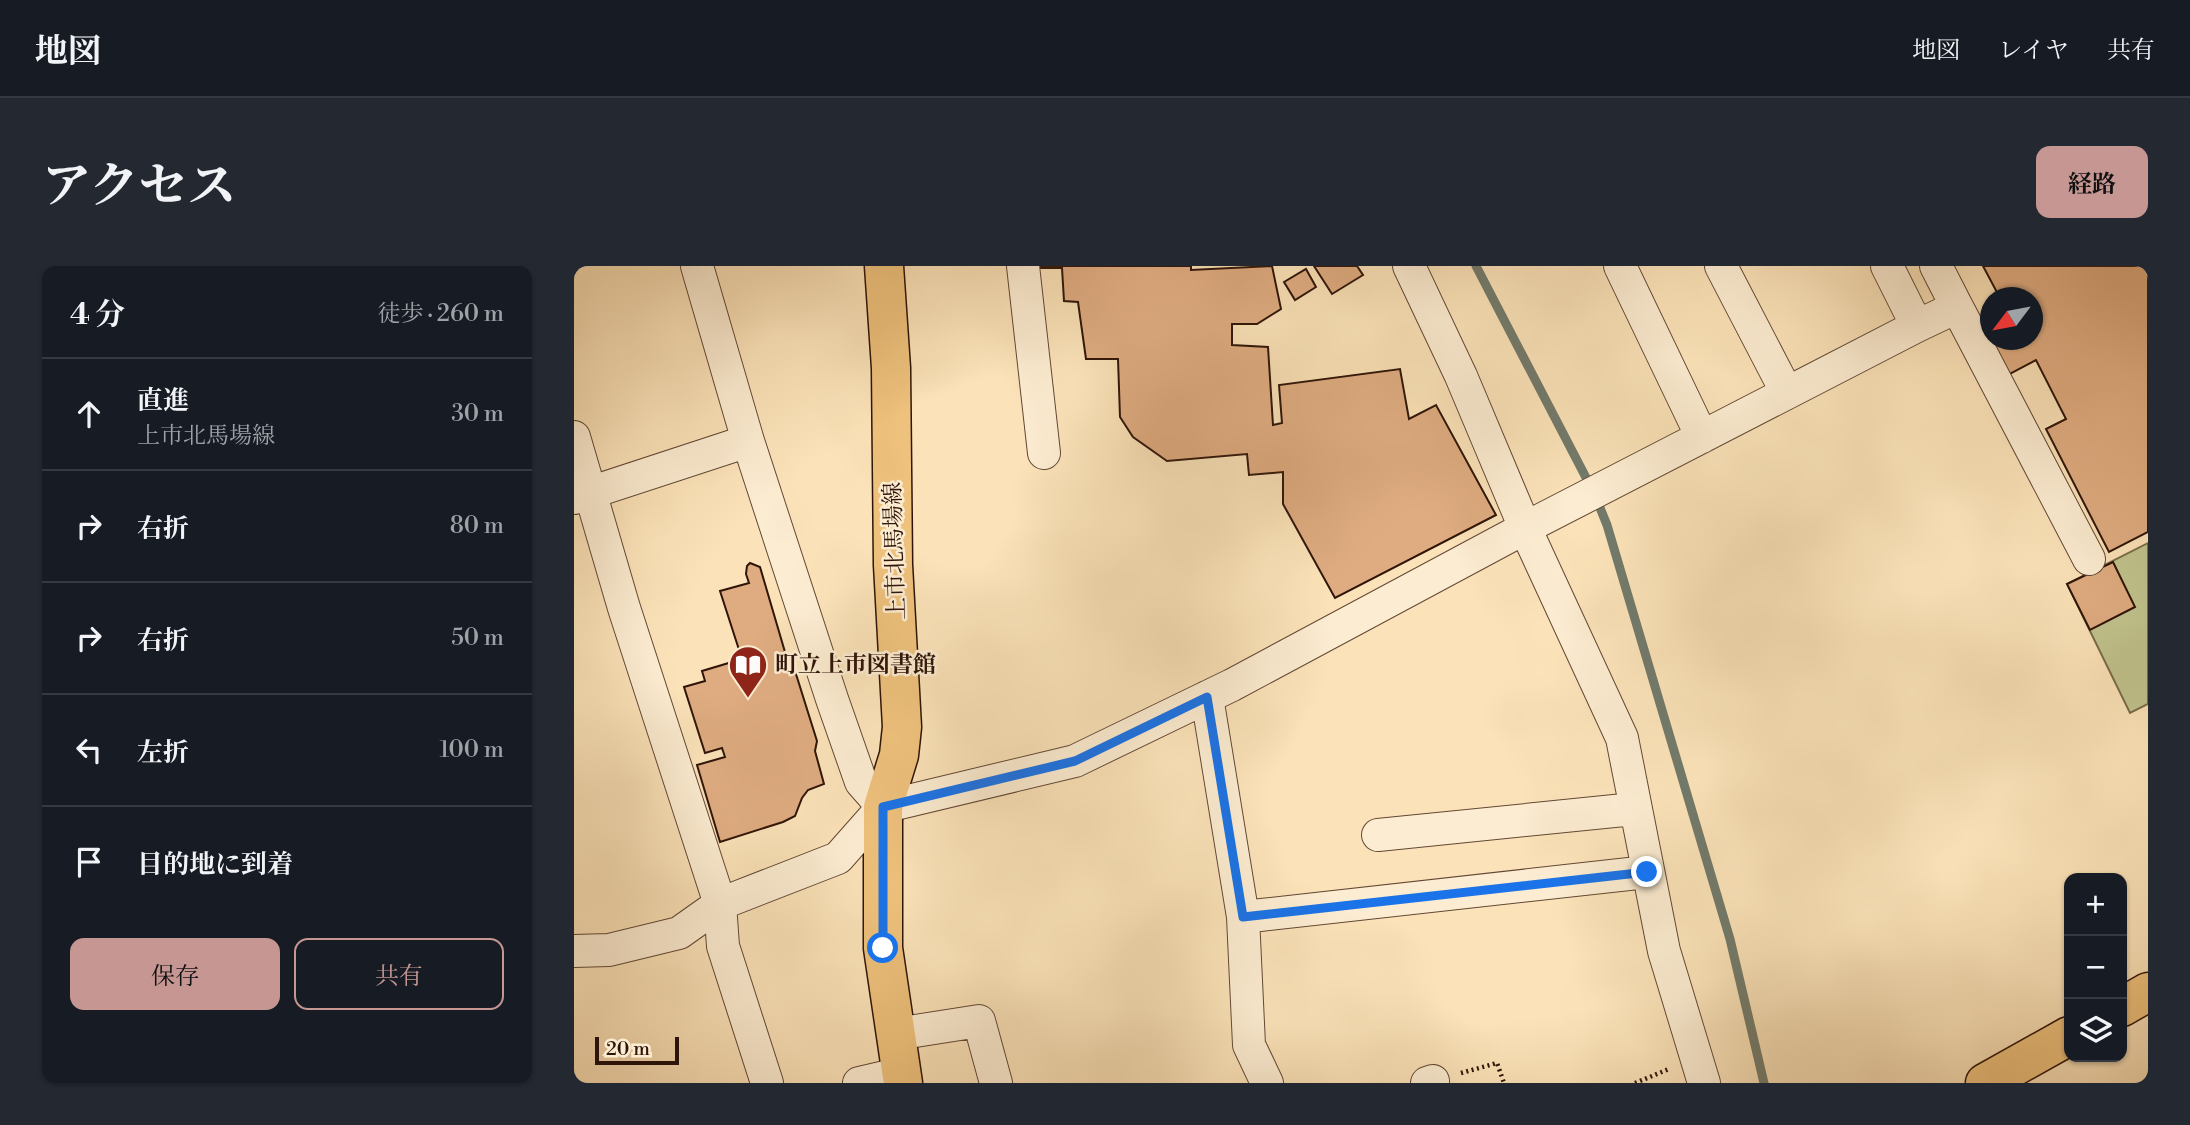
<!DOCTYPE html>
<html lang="ja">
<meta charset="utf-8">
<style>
body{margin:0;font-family:"Libre Bodoni","Noto Serif JP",serif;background:#242831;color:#f1f3f6}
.controls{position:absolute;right:21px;bottom:21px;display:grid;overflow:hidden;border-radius:14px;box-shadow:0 2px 5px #0004}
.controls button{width:63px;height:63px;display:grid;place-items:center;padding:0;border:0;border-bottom:2px solid #363941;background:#171b24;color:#f1f3f6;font:35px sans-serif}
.compass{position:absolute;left:1406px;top:21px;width:63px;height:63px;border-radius:50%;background:#171b24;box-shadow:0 2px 5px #0004;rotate:238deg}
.scale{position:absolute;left:21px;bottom:18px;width:84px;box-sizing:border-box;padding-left:7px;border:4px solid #2f1509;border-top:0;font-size:19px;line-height:24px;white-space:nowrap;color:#2f1509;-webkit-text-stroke:5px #fcecd1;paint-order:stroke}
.stop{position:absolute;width:21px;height:21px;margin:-16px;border:5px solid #1a73e8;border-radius:50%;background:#fff}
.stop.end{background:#1a73e8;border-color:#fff;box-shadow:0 2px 7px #0008}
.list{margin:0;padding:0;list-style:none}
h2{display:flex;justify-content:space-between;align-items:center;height:91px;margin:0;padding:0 28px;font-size:30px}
h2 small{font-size:23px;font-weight:400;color:#9ea1a6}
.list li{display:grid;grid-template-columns:46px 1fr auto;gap:21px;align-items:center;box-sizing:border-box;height:112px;padding:0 28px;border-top:2px solid #363941}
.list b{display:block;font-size:26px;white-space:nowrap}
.list p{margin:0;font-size:23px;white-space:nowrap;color:#9ea1a6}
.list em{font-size:23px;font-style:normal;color:#9ea1a6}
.actions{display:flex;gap:14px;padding:21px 28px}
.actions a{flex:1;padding:16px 0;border:2px solid #c59692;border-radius:14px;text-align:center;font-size:24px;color:#c59692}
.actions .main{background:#c59692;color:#111}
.icon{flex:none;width:38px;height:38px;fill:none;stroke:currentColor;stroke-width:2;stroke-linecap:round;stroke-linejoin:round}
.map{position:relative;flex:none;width:1574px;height:817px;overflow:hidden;border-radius:14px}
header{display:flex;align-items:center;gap:42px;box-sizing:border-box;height:98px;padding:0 35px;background:#171b24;border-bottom:2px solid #363941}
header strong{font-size:33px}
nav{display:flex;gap:38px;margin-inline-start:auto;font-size:24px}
.intro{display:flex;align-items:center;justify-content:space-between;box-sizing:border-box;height:168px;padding:0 42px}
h1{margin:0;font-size:49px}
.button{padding:18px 32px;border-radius:14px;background:#c59692;color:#111;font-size:24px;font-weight:700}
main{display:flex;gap:42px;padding:0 42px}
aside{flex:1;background:#171b24;border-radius:14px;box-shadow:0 2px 5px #0004}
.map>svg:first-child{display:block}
</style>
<header>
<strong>地図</strong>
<nav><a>地図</a><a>レイヤ</a><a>共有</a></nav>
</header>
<div class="intro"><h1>アクセス</h1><a class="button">経路</a></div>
<main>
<aside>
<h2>4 分<small>徒歩 · 260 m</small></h2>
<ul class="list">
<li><svg class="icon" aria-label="ahead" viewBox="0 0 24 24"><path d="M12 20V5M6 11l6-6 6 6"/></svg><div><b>直進</b><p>上市北馬場線</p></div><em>30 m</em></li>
<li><svg class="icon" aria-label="right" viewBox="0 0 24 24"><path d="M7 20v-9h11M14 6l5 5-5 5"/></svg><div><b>右折</b></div><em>80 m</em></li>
<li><svg class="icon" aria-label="right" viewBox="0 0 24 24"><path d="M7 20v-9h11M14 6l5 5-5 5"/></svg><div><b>右折</b></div><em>50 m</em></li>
<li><svg class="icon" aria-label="left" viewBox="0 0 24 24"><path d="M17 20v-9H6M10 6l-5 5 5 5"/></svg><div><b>左折</b></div><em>100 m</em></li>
<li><svg class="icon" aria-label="arrive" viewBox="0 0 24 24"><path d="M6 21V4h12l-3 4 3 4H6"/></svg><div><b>目的地に到着</b></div></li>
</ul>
<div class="actions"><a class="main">保存</a><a>共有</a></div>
</aside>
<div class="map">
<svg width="1574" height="817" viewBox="0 0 1574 817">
<rect width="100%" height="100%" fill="#fbe2b8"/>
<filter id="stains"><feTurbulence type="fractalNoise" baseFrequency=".00286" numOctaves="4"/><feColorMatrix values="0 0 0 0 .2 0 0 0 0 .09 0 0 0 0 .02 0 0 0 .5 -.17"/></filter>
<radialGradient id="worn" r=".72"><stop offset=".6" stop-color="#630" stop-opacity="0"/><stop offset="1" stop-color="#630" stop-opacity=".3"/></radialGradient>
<path fill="#c1c38d" stroke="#786c4b" stroke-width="2" d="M1574 277V438L1556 447 1493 318Z"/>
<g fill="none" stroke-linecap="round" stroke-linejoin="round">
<path stroke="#727a6b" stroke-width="9" d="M902 0 1020 227 1033 259 1156 673 1190 817"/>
</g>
<path fill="#dfac81" stroke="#2f1509" stroke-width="2" d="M464 0H617V4L698 0 707 43 683 58H658V79L694 81 699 159 708 157 705 119 826 103 835 153 862 139 922 249 761 332 709 238V206L675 209 673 188 593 195 559 171 546 151 544 93H512L504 36 490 35 488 2H465Z
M740 0H783L789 9 758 28Z
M1409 0H1574V266L1535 286 1472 163 1492 153 1462 94 1432 110 1411 69 1416 66V74H1458V32H1426Z
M732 3 742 21 721 34 710 16Z
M1539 296 1561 341 1516 364 1493 318Z
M176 297 186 301 211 386 216 389 243 475 241 485 250 518 234 524 228 532 221 550 209 556 146 576 123 499 151 491 148 482 131 487 110 421 131 415 128 405 168 393 146 325 175 317 172 308 173 300Z"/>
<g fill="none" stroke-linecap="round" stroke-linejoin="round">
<g stroke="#624835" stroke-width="34">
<path id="minor" d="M123 0 174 175 258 433 287 516 309 541
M449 0 470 187
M835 0 887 110 951 262 1048 472 1090 685 1130 817
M1046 0 1128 171
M1147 0 1213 127
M1362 0 1383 41
M1343 60 1383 41 1515 293
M0 171 50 342 146 638 149 680 193 817
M0 232 174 175
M633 431 669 651 1073 606
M804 569 1060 543
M669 651 675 779 693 817
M0 685 35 684 105 667 146 638 264 592 309 541 501 495 658 419 951 262 1343 60 1313 0
M322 768 405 755 422 817
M285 817 328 807
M853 817 859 815"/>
</g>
<g stroke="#2f1509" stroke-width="41">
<path id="major" d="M310 0 317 102 319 299 328 461 325 489 309 541V682L329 817
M1548 741 1574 726
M1411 817 1495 770"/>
</g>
<path stroke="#2f1509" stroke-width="4.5" stroke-dasharray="2 3.5" stroke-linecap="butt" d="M887 807 923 797 930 817
M1061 817 1095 803"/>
<use href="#minor" stroke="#fcecd1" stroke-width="32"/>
<use href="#major" stroke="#eec17c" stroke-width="38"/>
</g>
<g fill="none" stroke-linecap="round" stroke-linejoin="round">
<path stroke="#1a73e8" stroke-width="9" d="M309 682V541L501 495 633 431 669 651 1073 606"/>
</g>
<defs>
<g id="library-pin" transform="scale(2.0125)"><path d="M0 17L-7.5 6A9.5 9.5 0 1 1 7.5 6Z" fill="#8f2418" stroke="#fcecd1"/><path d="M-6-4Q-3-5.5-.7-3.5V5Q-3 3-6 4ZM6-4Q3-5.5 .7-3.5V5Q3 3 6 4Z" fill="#fff"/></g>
</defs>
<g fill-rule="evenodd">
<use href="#library-pin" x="174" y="399"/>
</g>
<g text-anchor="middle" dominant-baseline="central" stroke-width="5" stroke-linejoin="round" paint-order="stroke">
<g font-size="23" fill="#2f1509" stroke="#fcecd1">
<text transform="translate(321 285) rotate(-92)">上市北馬場線</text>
</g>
<g font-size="23" font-weight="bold" fill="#2f1509" stroke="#fcecd1" text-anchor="start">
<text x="201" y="399">町立上市図書館</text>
</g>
</g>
<rect width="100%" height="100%" filter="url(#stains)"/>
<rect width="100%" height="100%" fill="url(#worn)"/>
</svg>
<div class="controls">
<button>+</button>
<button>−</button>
<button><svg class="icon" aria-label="layers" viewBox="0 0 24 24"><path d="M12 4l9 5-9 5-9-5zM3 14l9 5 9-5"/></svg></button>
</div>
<svg class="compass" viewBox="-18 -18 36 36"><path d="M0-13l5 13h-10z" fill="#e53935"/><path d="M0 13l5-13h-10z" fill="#9ea1a6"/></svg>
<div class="scale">20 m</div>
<div class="stop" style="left:309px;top:682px"></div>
<div class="stop end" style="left:1073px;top:606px"></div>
</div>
</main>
